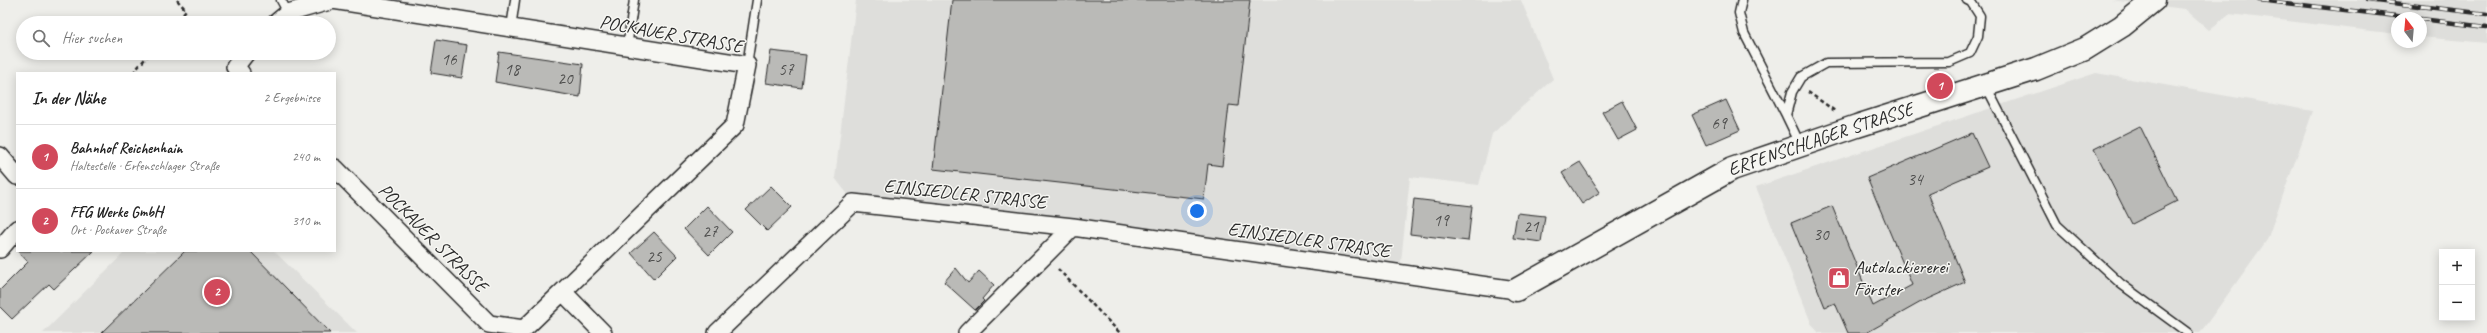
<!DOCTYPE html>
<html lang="de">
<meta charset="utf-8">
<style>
body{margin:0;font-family:Caveat,sans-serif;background:#f6f6f6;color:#222}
.controls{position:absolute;right:12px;bottom:12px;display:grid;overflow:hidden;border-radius:0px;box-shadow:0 2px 10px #0003}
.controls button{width:36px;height:36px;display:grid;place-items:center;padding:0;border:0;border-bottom:1px solid #e0e0e0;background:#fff;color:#222;font:20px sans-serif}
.compass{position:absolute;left:2391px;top:12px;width:36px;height:36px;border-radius:50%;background:#fff;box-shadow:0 2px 10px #0003;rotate:344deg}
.you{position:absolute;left:1197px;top:211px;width:14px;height:14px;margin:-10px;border:3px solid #fff;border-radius:50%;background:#1a73e8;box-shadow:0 0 0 6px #1a73e833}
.badge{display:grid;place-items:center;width:26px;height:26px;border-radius:50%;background:#d1495b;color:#fff;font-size:13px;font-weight:700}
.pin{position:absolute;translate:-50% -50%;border:2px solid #fff;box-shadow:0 1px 4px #0006}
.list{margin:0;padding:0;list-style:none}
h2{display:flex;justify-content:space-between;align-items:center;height:52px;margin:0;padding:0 16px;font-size:17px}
h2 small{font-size:13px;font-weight:400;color:#767676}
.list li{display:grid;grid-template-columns:26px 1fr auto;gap:12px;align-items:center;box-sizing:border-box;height:64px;padding:0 16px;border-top:1px solid #e0e0e0}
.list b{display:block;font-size:15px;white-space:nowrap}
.list p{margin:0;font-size:13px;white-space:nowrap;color:#767676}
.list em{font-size:13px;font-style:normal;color:#767676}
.icon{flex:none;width:22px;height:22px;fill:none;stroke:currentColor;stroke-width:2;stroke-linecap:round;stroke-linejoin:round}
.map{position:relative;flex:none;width:2487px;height:333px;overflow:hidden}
.search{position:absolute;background:#fff;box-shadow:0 2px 10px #0003;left:16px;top:16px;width:320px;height:44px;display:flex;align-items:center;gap:10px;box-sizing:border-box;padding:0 14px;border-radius:22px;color:#767676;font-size:15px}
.panel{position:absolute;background:#fff;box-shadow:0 2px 10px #0003;left:16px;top:72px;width:320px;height:180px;border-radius:0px}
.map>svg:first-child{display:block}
</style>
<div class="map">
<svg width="2487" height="333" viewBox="0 0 2487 333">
<rect width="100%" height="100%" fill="#eeeeea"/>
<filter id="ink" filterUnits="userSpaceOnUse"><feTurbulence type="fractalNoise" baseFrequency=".025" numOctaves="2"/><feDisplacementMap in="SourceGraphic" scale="8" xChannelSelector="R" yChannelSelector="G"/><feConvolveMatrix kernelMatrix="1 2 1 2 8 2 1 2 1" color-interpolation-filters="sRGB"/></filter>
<g filter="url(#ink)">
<path fill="#dededb" d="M856 0H1521L1553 79 1492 134 1479 185 1410 177 1400 271 853 201 835 178Z
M2111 0H2487V43L2421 37V18H2397V34L2229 14 2209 30 2185 9Z
M2096 73 2313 111 2267 240 2200 333H1819L1812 325 1756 187Z
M126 251H274L357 333H43Z"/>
<path fill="#babab7" stroke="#2b2b2b" d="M952 0H1250L1238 106 1229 105 1222 166 1208 164 1204 199 933 169Z
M436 40 467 45 462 78 431 73Z
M771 51 806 55 802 88 766 83Z
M499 52 583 64 580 97 495 82Z
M1726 100 1740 130 1706 145 1692 115Z
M1622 101 1637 130 1618 140 1602 112Z
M2140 126 2177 201 2132 224 2094 149Z
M1972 133 1988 167 1928 193 1965 282 1921 302 1866 333H1848L1835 303 1825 307 1791 223 1832 206 1873 306 1912 285 1867 178Z
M1580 162 1600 192 1582 204 1562 173Z
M771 186 792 207 767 231 746 210Z
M1414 199 1472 206 1468 241 1410 234Z
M707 206 732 232 709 255 684 229Z
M1517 213 1545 216 1541 242 1513 238Z
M654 232 677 256 654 279 631 253Z
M18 251H94L54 289 49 284 12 319 0 307V290L28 262Z
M185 251H250L330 333H101Z
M956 268 968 283 979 271 994 285 982 299 984 301 975 310 944 282Z"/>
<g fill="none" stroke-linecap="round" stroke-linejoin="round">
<g stroke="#2b2b2b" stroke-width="11">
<path id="service" d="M281 0 288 13
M1742 0 1739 13 1744 33 1786 115
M511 28 515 0
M627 47 634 0
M747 65 757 0
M1986 86 2057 225 2121 284 2188 333
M1800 144 1786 115 1792 92 1801 77 1826 63 1949 62 1970 53 1978 36 1980 16 1971 2 1967 0"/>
</g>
<g stroke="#2b2b2b" stroke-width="20">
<path id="minor" d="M276 23 288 13 333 0 747 65 735 125 524 329 489 324 335 168
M241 73 235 67 246 53
M0 156 17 176
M0 249 17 229
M564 293 603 333
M717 333 853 203 1073 227 1516 290
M967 333 1073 227"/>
</g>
<g stroke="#2b2b2b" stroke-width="25">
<g id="secondary">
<path id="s1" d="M1516 290 1732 169 1857 126 2036 69 2085 49 2122 26 2154 0"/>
</g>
</g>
<path stroke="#2b2b2b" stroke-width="2.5" stroke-dasharray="4 3" stroke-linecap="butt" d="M177 0 186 10 180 17
M175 23 180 17 187 23
M133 73 150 53
M1808 92 1835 111
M1058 269 1120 333"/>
<use href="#service" stroke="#f6f6f2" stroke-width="8"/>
<use href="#minor" stroke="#f6f6f2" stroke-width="17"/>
<use href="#secondary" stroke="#f6f6f2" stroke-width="22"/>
<g stroke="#2b2b2b" stroke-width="4.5">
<path id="rail" d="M2259 0 2413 18
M2367 0 2487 14
M2421 19 2487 27"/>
</g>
<use href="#rail" stroke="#f6f6f2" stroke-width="3" stroke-dasharray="9" stroke-linecap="butt"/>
</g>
</g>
<defs>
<g id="shop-square" transform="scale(1.15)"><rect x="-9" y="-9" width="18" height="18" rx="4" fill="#d1495b" stroke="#f6f6f2"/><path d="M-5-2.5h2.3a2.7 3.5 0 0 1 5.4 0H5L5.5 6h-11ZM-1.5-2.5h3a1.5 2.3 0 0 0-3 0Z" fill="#fff"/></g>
</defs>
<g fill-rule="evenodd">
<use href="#shop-square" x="1839" y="278"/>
</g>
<g text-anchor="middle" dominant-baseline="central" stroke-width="3" stroke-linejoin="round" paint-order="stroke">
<g font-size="17" fill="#4f4f4e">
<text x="449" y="59">16</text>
<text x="512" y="69">18</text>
<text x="786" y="69">57</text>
<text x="565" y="78">20</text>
<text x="1719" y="123">69</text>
<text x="1915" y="179">34</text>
<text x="1441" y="220">19</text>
<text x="1531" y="226">21</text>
<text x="710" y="231">27</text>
<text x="1821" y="234">30</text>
<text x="654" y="256">25</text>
</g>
<g font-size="19" fill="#2b2b2b" stroke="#f6f6f2">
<text transform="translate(671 34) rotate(10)">POCKAUER STRASSE</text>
<text stroke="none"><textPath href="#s1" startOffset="341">ERFENSCHLAGER STRASSE</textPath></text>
<text transform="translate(965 194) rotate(6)">EINSIEDLER STRASSE</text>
<text transform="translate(433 238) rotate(45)">POCKAUER STRASSE</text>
<text transform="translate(1309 240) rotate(8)">EINSIEDLER STRASSE</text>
</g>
<g font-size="19" fill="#2b2b2b" stroke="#f6f6f2" text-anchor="start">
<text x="1854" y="267">Autolackiererei<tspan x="1854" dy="22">Förster</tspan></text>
</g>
</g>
</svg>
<div class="controls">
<button>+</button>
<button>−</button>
</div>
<svg class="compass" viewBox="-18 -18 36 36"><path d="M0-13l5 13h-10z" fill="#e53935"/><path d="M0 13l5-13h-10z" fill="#767676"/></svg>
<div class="you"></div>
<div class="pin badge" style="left:1940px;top:86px">1</div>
<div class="pin badge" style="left:217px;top:292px">2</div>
<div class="search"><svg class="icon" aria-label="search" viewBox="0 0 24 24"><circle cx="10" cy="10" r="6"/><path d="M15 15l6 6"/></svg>Hier suchen</div>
<section class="panel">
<h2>In der Nähe<small>2 Ergebnisse</small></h2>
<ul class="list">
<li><span class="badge">1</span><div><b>Bahnhof Reichenhain</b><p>Haltestelle · Erfenschlager Straße</p></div><em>240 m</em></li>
<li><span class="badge">2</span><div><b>FFG Werke GmbH</b><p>Ort · Pockauer Straße</p></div><em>310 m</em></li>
</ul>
</section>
</div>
